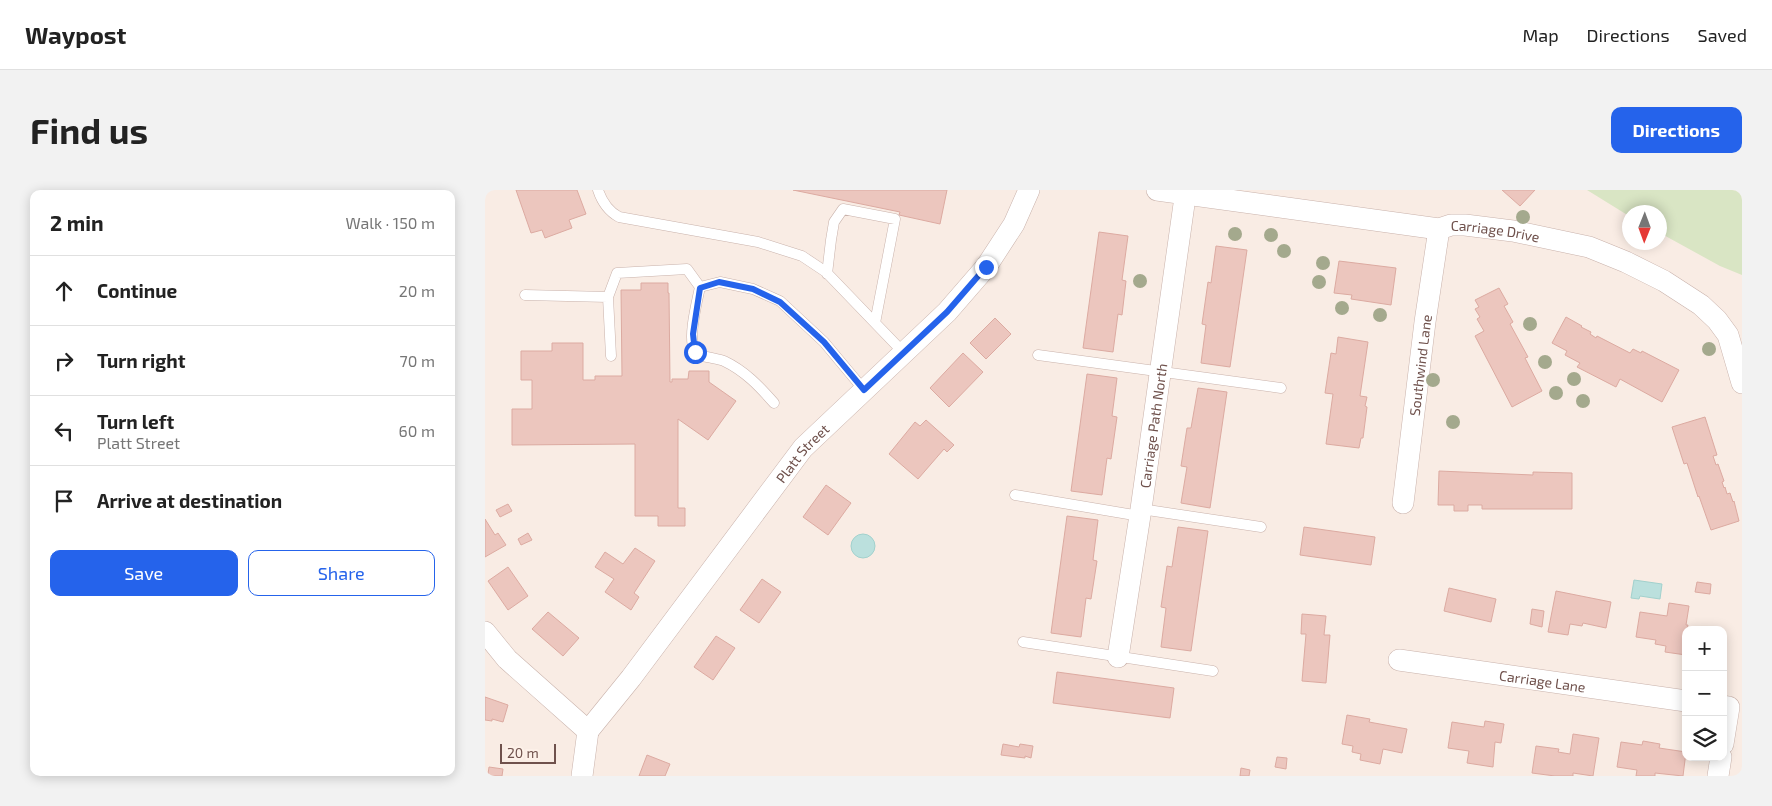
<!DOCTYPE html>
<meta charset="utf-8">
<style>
body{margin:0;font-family:"Exo 2",sans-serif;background:#f2f2f2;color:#222}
.controls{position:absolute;right:15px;bottom:15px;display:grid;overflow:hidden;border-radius:10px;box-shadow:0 2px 12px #0003}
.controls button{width:45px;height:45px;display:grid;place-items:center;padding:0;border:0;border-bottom:1px solid #e0e0e0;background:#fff;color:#222;font:25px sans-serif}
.compass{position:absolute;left:1137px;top:15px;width:45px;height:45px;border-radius:50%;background:#fff;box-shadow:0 2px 12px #0003;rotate:181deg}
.scale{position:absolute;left:15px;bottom:12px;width:56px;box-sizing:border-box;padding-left:5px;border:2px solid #6f514c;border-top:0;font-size:14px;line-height:18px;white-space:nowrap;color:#6f514c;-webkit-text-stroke:4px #fdf1e9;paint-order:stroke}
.stop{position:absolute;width:15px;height:15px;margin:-11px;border:4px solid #2563eb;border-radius:50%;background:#fff}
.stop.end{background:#2563eb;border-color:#fff;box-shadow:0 1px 5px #0008}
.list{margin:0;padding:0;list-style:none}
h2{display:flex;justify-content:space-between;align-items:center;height:65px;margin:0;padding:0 20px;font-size:21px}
h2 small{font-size:16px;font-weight:400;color:#767676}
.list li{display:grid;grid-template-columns:32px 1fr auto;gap:15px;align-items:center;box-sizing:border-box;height:70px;padding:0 20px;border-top:1px solid #e0e0e0}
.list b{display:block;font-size:19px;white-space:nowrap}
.list p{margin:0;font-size:16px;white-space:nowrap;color:#767676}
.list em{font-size:16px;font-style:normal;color:#767676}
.actions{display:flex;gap:10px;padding:15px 20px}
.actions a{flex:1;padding:11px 0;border:1px solid #2563eb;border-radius:10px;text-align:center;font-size:18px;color:#2563eb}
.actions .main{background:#2563eb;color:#fff}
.icon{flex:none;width:28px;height:28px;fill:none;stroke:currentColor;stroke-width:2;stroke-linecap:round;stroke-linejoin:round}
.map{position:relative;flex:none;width:1257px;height:586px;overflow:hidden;border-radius:10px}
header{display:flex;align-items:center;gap:30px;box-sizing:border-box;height:70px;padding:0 25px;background:#fff;border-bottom:1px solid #e0e0e0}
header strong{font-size:24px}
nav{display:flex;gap:28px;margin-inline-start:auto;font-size:18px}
.intro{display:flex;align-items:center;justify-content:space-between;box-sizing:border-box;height:120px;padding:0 30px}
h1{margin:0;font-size:35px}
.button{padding:12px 22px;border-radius:10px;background:#2563eb;color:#fff;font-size:18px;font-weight:700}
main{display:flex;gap:30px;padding:0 30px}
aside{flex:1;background:#fff;border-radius:10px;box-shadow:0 2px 12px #0003}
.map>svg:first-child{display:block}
</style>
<header>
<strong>Waypost</strong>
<nav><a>Map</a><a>Directions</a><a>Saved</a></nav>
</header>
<div class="intro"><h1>Find us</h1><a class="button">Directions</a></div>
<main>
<aside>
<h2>2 min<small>Walk · 150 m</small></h2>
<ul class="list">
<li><svg class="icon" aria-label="ahead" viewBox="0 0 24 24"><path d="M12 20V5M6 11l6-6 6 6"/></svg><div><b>Continue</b></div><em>20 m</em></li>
<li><svg class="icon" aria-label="right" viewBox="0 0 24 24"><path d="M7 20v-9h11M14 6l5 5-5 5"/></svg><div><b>Turn right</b></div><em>70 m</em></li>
<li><svg class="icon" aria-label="left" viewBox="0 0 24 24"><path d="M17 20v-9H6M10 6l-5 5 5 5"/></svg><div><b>Turn left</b><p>Platt Street</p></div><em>60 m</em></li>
<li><svg class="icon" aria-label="arrive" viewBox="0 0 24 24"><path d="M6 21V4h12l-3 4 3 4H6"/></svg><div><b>Arrive at destination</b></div></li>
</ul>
<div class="actions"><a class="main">Save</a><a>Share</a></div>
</aside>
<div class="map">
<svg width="1257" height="586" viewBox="0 0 1257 586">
<rect width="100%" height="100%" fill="#f9ece4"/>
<path fill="#d9e5c4" d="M1102 0H1257V85L1235 76 1175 43 1174 22H1144V26Z"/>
<path fill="#bbe0dd" stroke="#a2d1cd" d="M366 356a12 12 0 1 1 24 0a12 12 0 1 1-24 0Z
M1149 390 1177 394 1175 409 1155 406 1154 409 1146 408Z"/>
<path fill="#ecc6be" stroke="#dcaaa1" d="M31 0H92L101 24 84 30 87 38 60 48 57 40 46 43Z
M308 0H462L455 34 414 25 415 22Z
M1017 0H1050L1035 16Z
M614 42 643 46 637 90 641 91 637 125 633 124 628 162 598 158Z
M731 56 762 60 745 177 716 173 721 135 717 134 723 92 726 93Z
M854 71 911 78 906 115 866 109 867 105 849 103Z
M156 93H183V103H184L185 192H187V189H203L204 181H224V192L251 211 223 250 193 229V318H200V336H173V326H150V254L27 255V219H47V190H36V161H67V153H98V190H110V186H137L136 100H156Z
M1014 98 1023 114 1019 116 1028 132 1025 134 1043 167 1040 168 1057 201 1027 217 990 146 999 141 992 129 995 127 990 119 994 117 990 110Z
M1081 127 1097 136 1096 137 1106 142 1105 144 1111 148 1112 146 1145 163 1148 159 1156 163 1157 161 1194 180 1177 212 1135 189 1131 197 1092 177 1095 173 1080 165 1082 161 1067 153Z
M510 128 526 144 501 169 485 153Z
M853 147 883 152 875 206 882 207 880 216 882 217 878 248H876L874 258 841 254 848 204 840 203 846 163 851 164Z
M478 163 498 182 464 217 445 198Z
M602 184 632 188 627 226 632 227 626 269 622 268 617 305 586 301Z
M713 198 742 202 725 318 696 313 702 277 696 276 702 238H706Z
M1220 227 1232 265 1228 266 1231 275 1233 274 1239 291 1237 292 1239 298 1240 297 1242 304 1245 303 1248 312 1249 311 1254 331 1226 340 1214 306 1213 307 1202 273 1199 274 1187 237Z
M441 230 469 255 462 262 459 259 433 289 404 264 430 232 435 236Z
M954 281 1048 285V282L1087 283V319H997V315H983V321H969V315H953Z
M341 295 366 313 343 345 318 327Z
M23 314 27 321 15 327 11 320Z
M582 326 613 330 608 370 612 371 606 409 601 408 596 447 566 443Z
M0 329 10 345 13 343 21 355 0 367Z
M693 337 723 341 706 461 676 457 681 418 676 417 682 376 687 377Z
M819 337 890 347 886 375 815 365Z
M43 343 47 350 36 355 33 349Z
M150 358 170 371 149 403 154 407 146 420 120 402 129 389 110 377 120 362 138 374Z
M23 377 43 406 23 420 3 391Z
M277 389 296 402 274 433 255 420Z
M1212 392 1226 394 1225 404 1210 402Z
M964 398 1011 409 1006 432 959 421Z
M1071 401 1126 412 1121 438 1098 433 1097 436 1085 434 1083 445 1063 442Z
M1184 413 1204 416 1201 435H1203L1202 440H1201V465L1180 462 1181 456 1170 454 1171 450 1151 447 1155 422 1182 426Z
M1047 419 1059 421 1057 437 1045 434Z
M63 422 94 448 78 466 47 439Z
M817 424 841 426 839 445H845L841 493 817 491 821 444H816Z
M231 446 250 458 228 490 209 477Z
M572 482 689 498 685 528 568 513Z
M0 507 23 515 18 532 7 529V531L0 530Z
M862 525 885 529 884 532 922 539 917 563 898 559 895 574 875 570 876 564 867 562 868 556 857 554Z
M1000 531 1019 534 1016 553 1010 552 1008 577 982 573 984 561 963 558 967 532 999 537Z
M1088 544 1114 548 1108 586 1088 583V586H1070L1047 583 1051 556 1074 559 1073 562 1085 564Z
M1158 551 1175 554 1174 558 1201 562 1198 586 1170 583V586H1151L1152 580 1132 577 1136 552 1157 555Z
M518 554 534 557 535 554 548 556 546 568 540 566V568L516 565Z
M162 565 185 574 180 586H154Z
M792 567 802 568 801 579 790 577Z
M4 577 18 579 17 586H0V584H3Z
M756 578 765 580 764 586H755Z"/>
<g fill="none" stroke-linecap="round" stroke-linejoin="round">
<g stroke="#c9b2ab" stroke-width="11">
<path id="lane" d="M113 0C117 12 123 21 134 27L273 52 317 66 341 82 418 162
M342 84 346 50 349 32 358 19 410 29 390 133
M40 105 123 107 132 83 202 79 215 97
M123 107 126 166
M553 165 796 198
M289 213C274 196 260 181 239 171 232 168 214 167 210 162 202 149 212 112 215 97L235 92 268 99 295 111 339 152 379 200
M530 305 655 326
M656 319 776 337
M538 452 728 481"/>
</g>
<g stroke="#c9b2ab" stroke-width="22">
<g id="street">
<path id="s1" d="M672 0 954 39 966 35H980L1028 41 1104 57 1141 72 1179 91 1216 115 1232 130 1243 145 1257 193"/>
<path id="s2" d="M918 313 940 132 954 39"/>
<path d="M0 442 22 469 103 541"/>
<path id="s3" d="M633 467 656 319 701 0"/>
<path id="s4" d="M914 470 1201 511"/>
<path d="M1238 516 1244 517 1238 554"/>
<path id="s5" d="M103 541 146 488 318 258 462 122 501 77 529 34 544 0"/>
<path d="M97 586 103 541"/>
<path d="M1233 586 1236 567"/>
</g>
</g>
<use href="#lane" stroke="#fff" stroke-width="10"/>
<use href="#street" stroke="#fff" stroke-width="21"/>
</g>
<g fill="#a4a98d">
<circle cx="1038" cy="27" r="7"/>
<circle cx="750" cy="44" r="7"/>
<circle cx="786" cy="45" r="7"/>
<circle cx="799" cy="61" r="7"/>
<circle cx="838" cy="73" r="7"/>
<circle cx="655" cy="91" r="7"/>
<circle cx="834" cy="92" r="7"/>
<circle cx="857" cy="118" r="7"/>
<circle cx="895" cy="125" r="7"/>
<circle cx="1045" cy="134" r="7"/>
<circle cx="1224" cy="159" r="7"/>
<circle cx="1060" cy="172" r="7"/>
<circle cx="1089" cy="189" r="7"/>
<circle cx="948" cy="190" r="7"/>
<circle cx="1071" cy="203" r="7"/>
<circle cx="1098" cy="211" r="7"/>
<circle cx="968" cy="232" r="7"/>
</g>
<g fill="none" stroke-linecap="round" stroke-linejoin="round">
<path stroke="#2563eb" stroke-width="6" d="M210 162 208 144 215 98 234 92 268 99 295 112 339 152 379 200 462 122 501 77"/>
</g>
<g text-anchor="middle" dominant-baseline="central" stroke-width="4.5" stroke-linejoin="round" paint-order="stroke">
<g font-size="14" fill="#6f514c" stroke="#fdf1e9">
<text stroke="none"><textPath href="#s1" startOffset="342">Carriage Drive</textPath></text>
<text stroke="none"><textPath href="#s2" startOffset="139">Southwind Lane</textPath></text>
<text stroke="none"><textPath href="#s3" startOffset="234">Carriage Path North</textPath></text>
<text stroke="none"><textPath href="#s5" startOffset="351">Platt Street</textPath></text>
<text stroke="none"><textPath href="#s4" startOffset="145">Carriage Lane</textPath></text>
</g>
</g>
</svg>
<div class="controls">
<button>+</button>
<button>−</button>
<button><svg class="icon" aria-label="layers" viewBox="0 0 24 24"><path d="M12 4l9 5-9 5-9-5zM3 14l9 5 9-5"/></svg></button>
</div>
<svg class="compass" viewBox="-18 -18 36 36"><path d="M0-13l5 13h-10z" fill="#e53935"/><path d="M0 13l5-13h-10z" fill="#767676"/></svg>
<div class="scale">20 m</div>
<div class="stop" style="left:210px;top:162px"></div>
<div class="stop end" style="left:501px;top:77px"></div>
</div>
</main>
